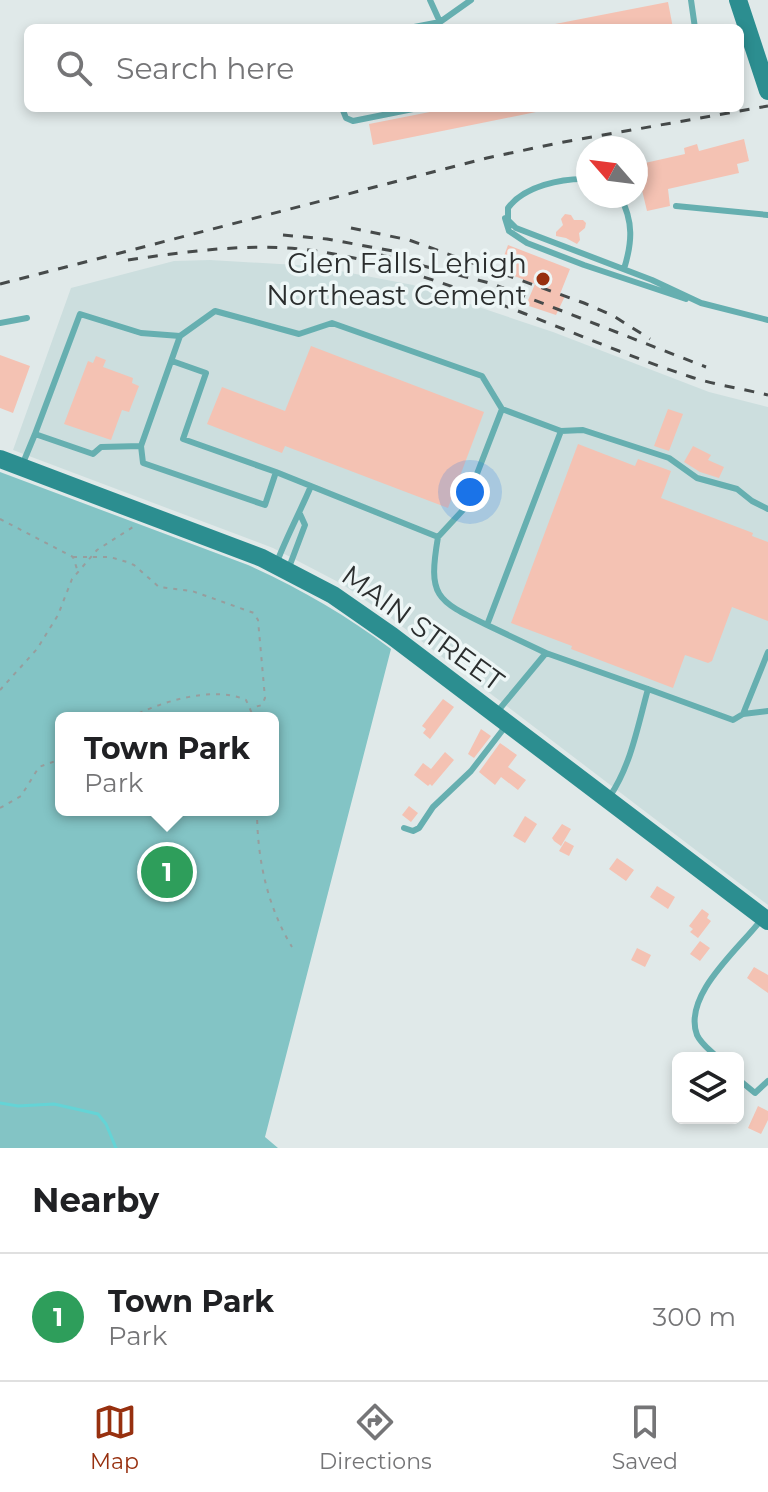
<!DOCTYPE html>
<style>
body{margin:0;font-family:Montserrat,sans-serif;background:#f6f6f6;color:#202124}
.controls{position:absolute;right:24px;bottom:24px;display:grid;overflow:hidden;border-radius:12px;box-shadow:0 4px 12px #0003}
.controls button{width:72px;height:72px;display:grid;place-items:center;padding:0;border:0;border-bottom:2px solid #e0e0e0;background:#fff;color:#202124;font:40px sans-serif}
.compass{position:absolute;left:576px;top:136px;width:72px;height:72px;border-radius:50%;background:#fff;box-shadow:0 4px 12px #0003;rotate:298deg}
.you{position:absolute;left:470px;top:492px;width:28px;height:28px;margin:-20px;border:6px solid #fff;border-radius:50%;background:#1a73e8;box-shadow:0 0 0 12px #1a73e833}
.badge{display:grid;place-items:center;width:52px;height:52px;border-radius:50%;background:#97300f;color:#fff;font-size:26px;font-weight:700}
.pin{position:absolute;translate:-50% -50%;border:4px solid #fff;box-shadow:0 2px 8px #0006}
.popup{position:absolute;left:55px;top:712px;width:224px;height:104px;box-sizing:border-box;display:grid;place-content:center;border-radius:12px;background:#fff;filter:drop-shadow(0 2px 6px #0005);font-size:26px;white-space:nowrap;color:#757577}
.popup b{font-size:30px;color:#202124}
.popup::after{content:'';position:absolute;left:50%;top:100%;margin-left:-16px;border:16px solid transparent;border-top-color:#fff}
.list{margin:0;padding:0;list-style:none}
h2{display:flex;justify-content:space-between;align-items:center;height:104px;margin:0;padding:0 32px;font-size:34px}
h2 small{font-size:26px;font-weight:400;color:#757577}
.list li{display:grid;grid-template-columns:52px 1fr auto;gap:24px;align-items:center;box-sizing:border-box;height:128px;padding:0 32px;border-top:2px solid #e0e0e0}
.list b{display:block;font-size:30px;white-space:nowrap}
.list p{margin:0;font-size:26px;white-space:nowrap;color:#757577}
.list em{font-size:26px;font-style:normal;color:#757577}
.icon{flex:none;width:44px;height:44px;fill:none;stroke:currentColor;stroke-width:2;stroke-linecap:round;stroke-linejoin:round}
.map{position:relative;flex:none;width:768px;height:1148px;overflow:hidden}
.search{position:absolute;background:#fff;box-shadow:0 4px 12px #0003;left:24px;right:24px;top:24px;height:88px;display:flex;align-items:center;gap:20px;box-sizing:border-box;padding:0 28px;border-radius:12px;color:#757577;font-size:30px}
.sheet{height:232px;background:#fff}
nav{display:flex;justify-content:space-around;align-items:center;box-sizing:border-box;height:112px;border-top:2px solid #e0e0e0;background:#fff;font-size:22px;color:#757577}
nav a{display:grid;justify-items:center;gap:4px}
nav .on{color:#97300f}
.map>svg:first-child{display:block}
</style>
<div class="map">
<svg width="768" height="1148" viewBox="0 0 768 1148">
<rect width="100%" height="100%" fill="#e0e9e9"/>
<path fill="#ccdede" d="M210 260 314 266 413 285 553 332 709 392 768 407V905L391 618 342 584 273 548 13 450 71 288 174 261Z"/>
<path fill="#83c4c5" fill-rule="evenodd" d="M0 472 248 565C299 588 346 615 391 649L265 1137 278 1148H0ZM61 718H273V810H61Z"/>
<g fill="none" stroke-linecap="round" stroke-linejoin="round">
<path stroke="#64d4d6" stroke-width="3" d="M0 1103 18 1106 54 1104 98 1114 106 1124 116 1148"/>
</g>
<path fill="#f4c2b3" d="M668 2 673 28H556L555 24Z
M450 108H536V112L373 145 369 124Z
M744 139 749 161 737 164 739 173 668 189 670 206 647 211 636 165 685 154 684 148 697 144 699 151Z
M565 214 571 215 574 220H583L586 223 585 228 579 233 580 240 577 244 566 238 556 236V232L563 225 561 219Z
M508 245 570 269 560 294 565 296 556 315 526 305 535 284 499 270Z
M311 346 484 412 448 508 285 446 282 453 207 424 222 387 285 411Z
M0 355 30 366 13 413 0 408Z
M96 356 106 360 103 367 133 378 132 383 139 386 129 412 122 410 111 440 64 424 88 361 93 363Z
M668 409 683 414 669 451 654 446Z
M578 444 635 466 638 459 671 471 661 498 753 533 752 536 768 542V621L732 607 712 661 708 663 685 655 673 688 571 649 572 646 511 623Z
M693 446 711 455 708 460 724 467 719 478 700 472 684 462Z
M443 699 454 707 430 739 423 733 426 729 422 726Z
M481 729 491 736 474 758 468 754Z
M500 743 517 755 508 767 526 780 518 790 501 777 495 785 479 772Z
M445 752 454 760 432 786 430 784 428 786 414 775 423 763 431 769Z
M409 806 418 813 411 822 402 815Z
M525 816 537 824 525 843 513 836Z
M562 824 571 829 561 846 554 841 552 838Z
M565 841 574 846 569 856 559 851Z
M617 858 634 870 626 881 609 869Z
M657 886 675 897 668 909 650 897Z
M702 909 709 914 707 918 711 921 698 938 690 932 693 929 689 926Z
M700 941 710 948 700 961 690 954Z
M637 948 651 955 645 967 631 960Z
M754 967 768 975V993L747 978Z
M758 1106 768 1111V1120L761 1134 748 1128Z"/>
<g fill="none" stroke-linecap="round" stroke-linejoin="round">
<path stroke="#979d9d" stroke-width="2" stroke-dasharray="4 6" stroke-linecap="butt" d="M0 519 73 557 78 572
M73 557H110L127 562 134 565 159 587 192 591 254 613 258 620 265 698 262 705 251 708
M0 690 37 649 58 615 72 579 97 550 133 527
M130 718C159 702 213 685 246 700L254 718
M0 808 21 796 39 767 61 759
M257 810C257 858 267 906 292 947"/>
<path stroke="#66afb0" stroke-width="6" d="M430 0 440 22
M691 0 695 28
M409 28 440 22 471 0
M342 108 346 118 353 121 418 108
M588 179C562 178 524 186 508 208V220L516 228 652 280 701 303 768 320
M620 196C634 222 632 243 624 269
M676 206 768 215
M505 218 509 231 527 243 584 265 686 299
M0 323 27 318
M172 361 206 373 183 439 276 472
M561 431 583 430 669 458 697 478 737 489 752 501 768 509
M35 434 80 314 141 333 180 336
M23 463 35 434 93 454 101 447 141 446 143 463 265 505 276 472 438 537C428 596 435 600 487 625L561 431 502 409 482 376 332 323 299 334 215 311 180 336 141 446
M438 537 463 510 502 409
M277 562C287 536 300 512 311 486
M288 570 305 525 300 514
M487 625 546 653
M768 652 743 714 768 711
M497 712 546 653 648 689
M610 796C631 765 638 725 648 689L733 720 743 714
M404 828 413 831 419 828 433 807 471 771 505 727
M718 1058C711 1051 701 1044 697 1035 682 995 740 948 761 920
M738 1079 755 1093 768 1081"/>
<path stroke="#2c8e90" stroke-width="18" d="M738 0 768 91
M0 459 262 558 333 595 392 636 768 921"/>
<path stroke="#464a4a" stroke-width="3" stroke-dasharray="10 10" stroke-linecap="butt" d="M351 228 409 240 584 303 612 315 650 339
M283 235 327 239 393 251
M381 255 493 284 706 367
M128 260C191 251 253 242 316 251 443 270 569 337 691 377 716 385 743 389 768 395
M0 284 487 158 558 143 768 106"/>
</g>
<circle fill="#97300f" stroke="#edf6f6" stroke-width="3" cx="543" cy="279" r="8"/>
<g text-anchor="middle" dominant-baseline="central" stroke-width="7" stroke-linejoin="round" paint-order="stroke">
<g font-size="28" fill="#2b2e2e" stroke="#edf6f6" text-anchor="end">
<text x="527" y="263">Glen Falls Lehigh<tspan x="527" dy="32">Northeast Cement</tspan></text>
</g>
<g font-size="28" fill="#2b2e2e" stroke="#edf6f6">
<text transform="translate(423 628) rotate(36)">MAIN STREET</text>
</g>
</g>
</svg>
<div class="controls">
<button><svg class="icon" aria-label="layers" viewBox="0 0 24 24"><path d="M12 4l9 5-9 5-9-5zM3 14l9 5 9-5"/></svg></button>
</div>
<svg class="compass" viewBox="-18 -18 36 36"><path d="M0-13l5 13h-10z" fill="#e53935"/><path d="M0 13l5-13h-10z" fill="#757577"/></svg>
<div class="you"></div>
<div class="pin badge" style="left:167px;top:872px;background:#2e9e5b">1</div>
<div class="popup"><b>Town Park</b>Park</div>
<div class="search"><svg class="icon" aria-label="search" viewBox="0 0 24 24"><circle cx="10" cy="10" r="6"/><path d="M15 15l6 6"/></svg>Search here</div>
</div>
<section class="sheet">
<h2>Nearby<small></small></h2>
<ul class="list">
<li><span class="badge" style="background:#2e9e5b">1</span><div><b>Town Park</b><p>Park</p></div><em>300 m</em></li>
</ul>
</section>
<nav>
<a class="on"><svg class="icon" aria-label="map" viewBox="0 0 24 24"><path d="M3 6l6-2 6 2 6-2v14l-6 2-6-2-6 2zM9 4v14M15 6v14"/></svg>Map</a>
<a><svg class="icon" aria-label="directions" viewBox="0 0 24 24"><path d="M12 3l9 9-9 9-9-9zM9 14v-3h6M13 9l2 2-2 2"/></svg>Directions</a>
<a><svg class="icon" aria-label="saved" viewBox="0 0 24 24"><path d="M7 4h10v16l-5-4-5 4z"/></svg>Saved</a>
</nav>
